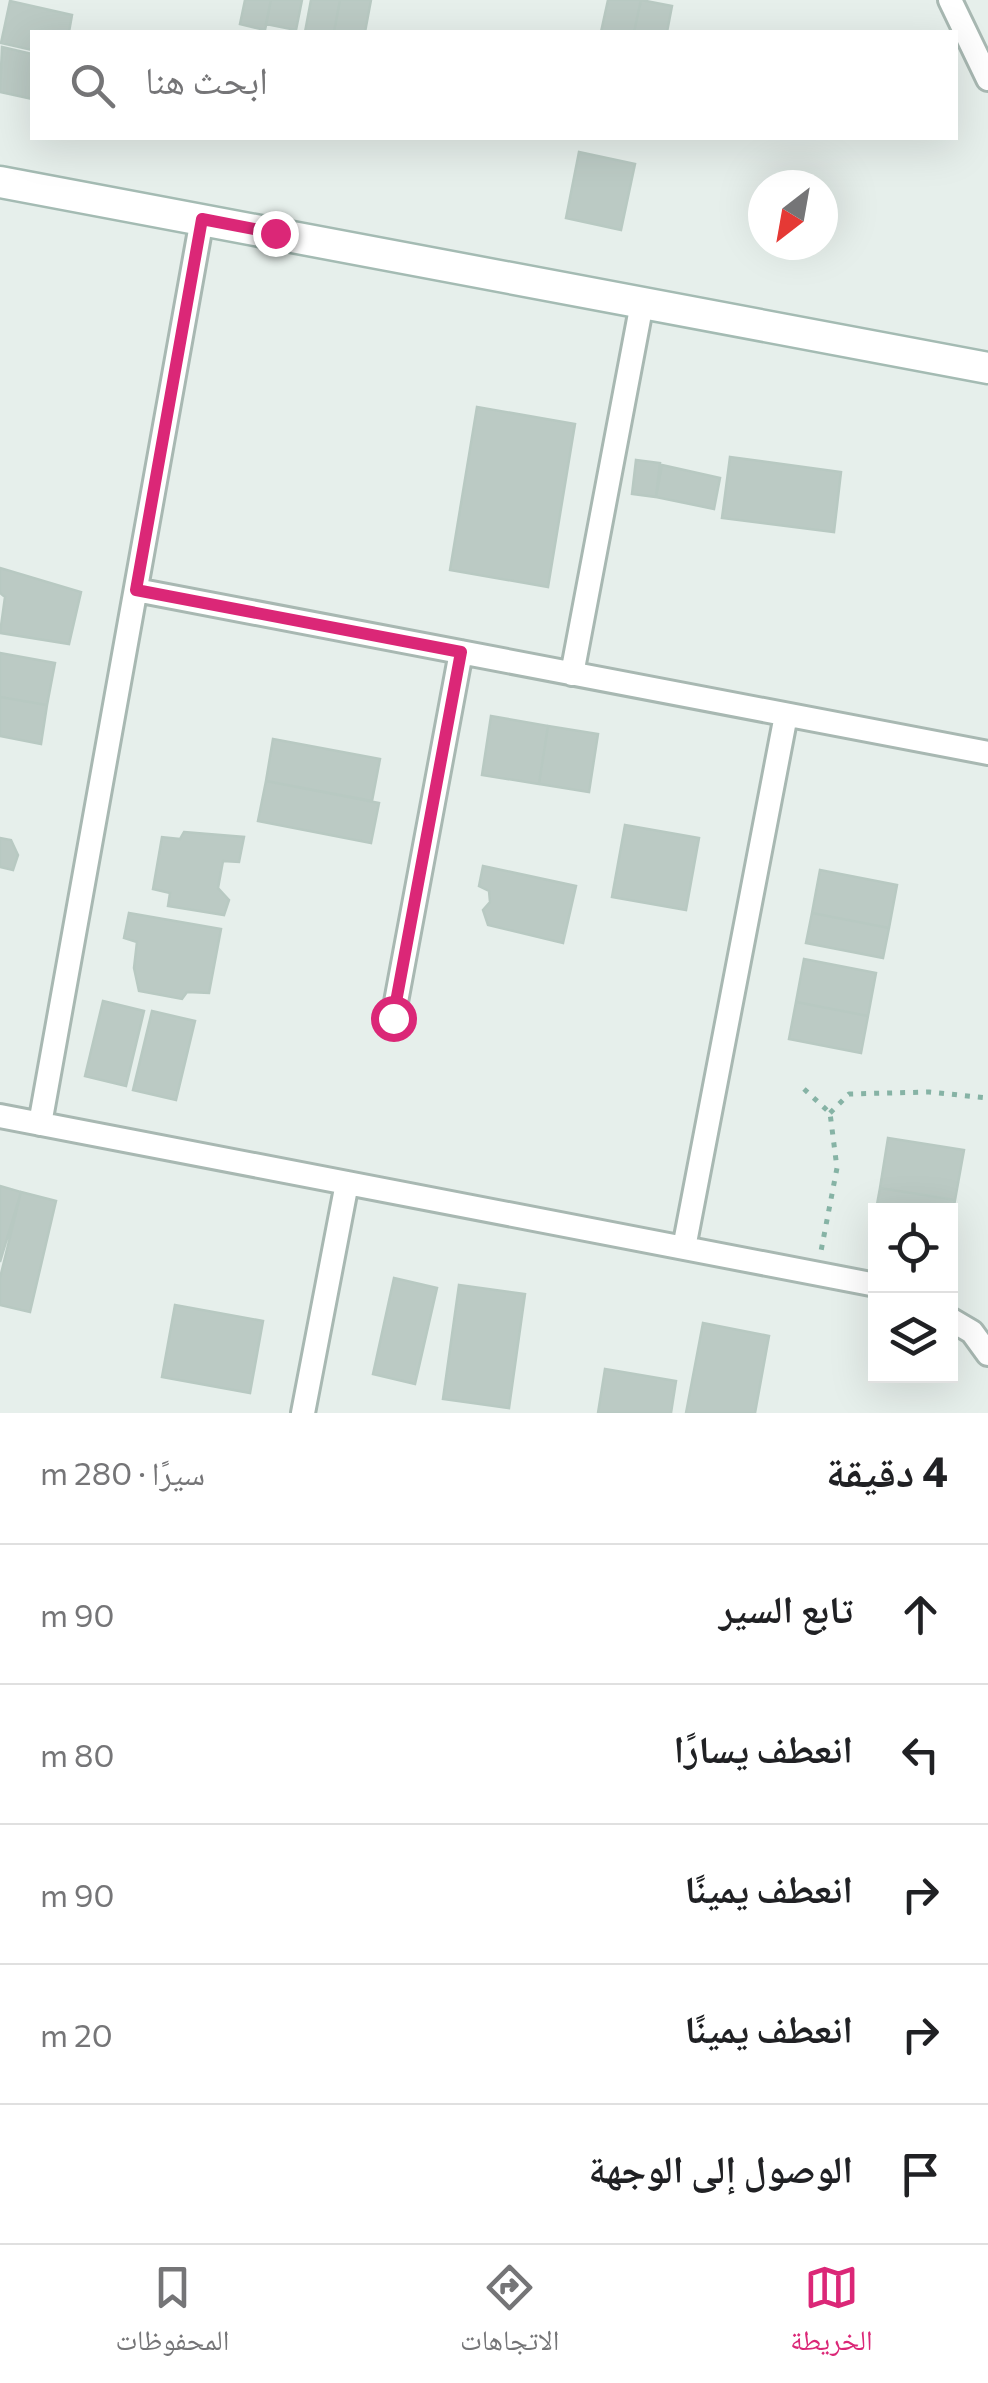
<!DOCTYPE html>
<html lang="ar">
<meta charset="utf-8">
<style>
body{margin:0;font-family:Commissioner,"Noto Naskh Arabic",sans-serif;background:#f2f2f2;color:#202124;direction:rtl}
.controls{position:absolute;right:30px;bottom:30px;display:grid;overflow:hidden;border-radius:0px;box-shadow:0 10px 40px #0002}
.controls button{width:90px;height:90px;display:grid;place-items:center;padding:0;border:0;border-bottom:2px solid #e0e0e0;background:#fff;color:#202124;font:50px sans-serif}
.compass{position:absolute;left:748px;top:170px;width:90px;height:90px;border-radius:50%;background:#fff;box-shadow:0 10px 40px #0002;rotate:211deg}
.stop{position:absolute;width:30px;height:30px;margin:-22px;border:8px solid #db2777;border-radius:50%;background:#fff}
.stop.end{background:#db2777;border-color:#fff;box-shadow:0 2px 10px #0008}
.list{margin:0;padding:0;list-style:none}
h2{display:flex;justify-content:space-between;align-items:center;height:130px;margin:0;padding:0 40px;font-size:42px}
h2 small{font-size:32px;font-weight:400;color:#757577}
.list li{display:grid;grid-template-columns:65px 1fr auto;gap:30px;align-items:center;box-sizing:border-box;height:140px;padding:0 40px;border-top:2px solid #e0e0e0}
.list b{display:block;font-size:38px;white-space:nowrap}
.list em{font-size:32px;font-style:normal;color:#757577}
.icon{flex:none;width:55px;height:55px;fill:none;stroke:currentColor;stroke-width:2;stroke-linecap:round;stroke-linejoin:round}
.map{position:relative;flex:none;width:988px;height:1413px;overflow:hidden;direction:ltr}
.search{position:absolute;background:#fff;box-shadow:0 10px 40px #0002;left:30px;right:30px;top:30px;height:110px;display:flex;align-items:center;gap:25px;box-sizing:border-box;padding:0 35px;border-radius:0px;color:#757577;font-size:38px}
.sheet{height:830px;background:#fff}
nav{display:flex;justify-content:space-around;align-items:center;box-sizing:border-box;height:140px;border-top:2px solid #e0e0e0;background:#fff;font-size:28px;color:#757577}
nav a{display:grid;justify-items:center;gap:5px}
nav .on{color:#db2777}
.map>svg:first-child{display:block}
</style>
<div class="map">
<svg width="988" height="1413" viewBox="0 0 988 1413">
<rect width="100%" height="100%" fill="#e6efeb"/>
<path fill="#bbcac4" stroke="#b8c9c2" stroke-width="2.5" d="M245 0H271L265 30 240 24Z
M271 0H302L296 30 266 24Z
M311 0H340L334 32H305Z
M340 0H371L365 32H334Z
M608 0H641L634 32H601Z
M641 0 672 6 667 32H634Z
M10 1 72 15 69 32H32V50L1 43Z
M2 47 32 54V99L0 92Z
M579 152 635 164 621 230 566 218Z
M477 407 575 424 548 587 450 570Z
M730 457 841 472 834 532 722 518Z
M636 460 660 463 656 497 632 494Z
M662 465 720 478 714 509 656 497Z
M0 568 81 592 69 644 0 633 5 597 0 593Z
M0 653 55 663 47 705 0 697Z
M0 697 47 705 41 744 0 736Z
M491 716 548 726 539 784 482 775Z
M548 726 598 734 589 792 539 784Z
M273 739 380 759 372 801 266 781Z
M266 781 379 803 371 843 258 821Z
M625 825 699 838 686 910 612 897Z
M184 832 244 837 239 862 223 861 218 888 229 900 224 915 168 906 170 893 153 889 162 837 180 839Z
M0 838 11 840 18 855 13 870 0 867Z
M483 866 576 886 563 943 488 925 483 910 490 902 489 891 479 886Z
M820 870 897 885 889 928 812 913Z
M129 913 221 929 209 993 187 992 182 999 139 991 134 968 137 942 124 938Z
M812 913 889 928 883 958 806 943Z
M804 959 876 973 868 1016 796 1002Z
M103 1001 144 1011 126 1086 85 1076Z
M796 1002 868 1016 861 1053 789 1039Z
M152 1011 195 1021 176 1100 133 1090Z
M888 1138 964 1150 955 1200 880 1188Z
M0 1186 21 1192 0 1262Z
M880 1188 955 1200 950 1229V1210H876Z
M21 1192 56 1201 30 1312 0 1305V1278Z
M394 1278 437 1288 415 1384 373 1374Z
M459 1285 525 1294 509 1408 443 1399Z
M175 1305 263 1321 250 1393 162 1377Z
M703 1323 769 1336 755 1413H686Z
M605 1369 676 1381 671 1413H598Z"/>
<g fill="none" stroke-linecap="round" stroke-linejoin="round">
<g stroke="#a8b8b2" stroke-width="28">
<path id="street" d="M950 0 988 79
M136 590 988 753
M572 674 642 303
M393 1018 461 652
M0 1116 876 1285
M40 1124 202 219
M684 1248 786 715
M950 1319 972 1332 988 1354
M303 1413 347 1183"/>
</g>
<g stroke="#a4bbb3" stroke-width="35">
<path id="secondary" d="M0 182 988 368"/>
</g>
<path stroke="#86b3a5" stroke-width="5" stroke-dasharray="5 8" stroke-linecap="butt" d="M804 1089 830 1113 837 1168 821 1251
M830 1113 849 1094 929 1092 988 1098"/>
<use href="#street" stroke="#fff" stroke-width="22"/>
<use href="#secondary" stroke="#fff" stroke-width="30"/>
</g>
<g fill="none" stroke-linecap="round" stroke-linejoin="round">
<path stroke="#db2777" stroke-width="12" d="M275 233 202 219 136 590 461 652 393 1018"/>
</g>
</svg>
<div class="controls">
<button><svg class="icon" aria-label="locate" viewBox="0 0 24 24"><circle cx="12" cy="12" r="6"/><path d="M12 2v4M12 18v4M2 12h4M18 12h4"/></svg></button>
<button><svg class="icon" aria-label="layers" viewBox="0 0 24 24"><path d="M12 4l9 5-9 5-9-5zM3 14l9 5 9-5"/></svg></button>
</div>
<svg class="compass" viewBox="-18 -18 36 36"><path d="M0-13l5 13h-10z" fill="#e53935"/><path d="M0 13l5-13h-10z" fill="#757577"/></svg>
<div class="stop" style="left:393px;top:1018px"></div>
<div class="stop end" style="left:275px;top:233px"></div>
<div class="search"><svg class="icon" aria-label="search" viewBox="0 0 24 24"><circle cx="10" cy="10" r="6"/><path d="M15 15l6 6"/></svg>ابحث هنا</div>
</div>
<section class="sheet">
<h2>4 دقيقة<small>سيرًا · 280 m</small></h2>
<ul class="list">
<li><svg class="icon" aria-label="ahead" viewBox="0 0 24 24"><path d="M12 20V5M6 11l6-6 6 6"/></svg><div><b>تابع السير</b></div><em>90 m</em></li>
<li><svg class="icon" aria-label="left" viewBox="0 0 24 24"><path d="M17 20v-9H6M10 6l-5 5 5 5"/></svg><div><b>انعطف يسارًا</b></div><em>80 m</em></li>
<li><svg class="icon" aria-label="right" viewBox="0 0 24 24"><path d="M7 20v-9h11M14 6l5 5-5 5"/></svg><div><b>انعطف يمينًا</b></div><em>90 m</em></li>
<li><svg class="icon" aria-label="right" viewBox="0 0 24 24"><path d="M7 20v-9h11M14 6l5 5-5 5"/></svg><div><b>انعطف يمينًا</b></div><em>20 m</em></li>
<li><svg class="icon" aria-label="arrive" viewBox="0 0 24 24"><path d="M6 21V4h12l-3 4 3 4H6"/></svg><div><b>الوصول إلى الوجهة</b></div></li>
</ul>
</section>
<nav>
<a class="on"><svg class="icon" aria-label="map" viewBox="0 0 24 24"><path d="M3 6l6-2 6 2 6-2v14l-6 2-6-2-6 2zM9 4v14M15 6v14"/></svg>الخريطة</a>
<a><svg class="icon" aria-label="directions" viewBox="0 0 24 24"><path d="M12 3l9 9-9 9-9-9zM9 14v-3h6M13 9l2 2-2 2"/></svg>الاتجاهات</a>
<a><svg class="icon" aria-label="saved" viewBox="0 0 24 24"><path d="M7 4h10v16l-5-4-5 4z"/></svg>المحفوظات</a>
</nav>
